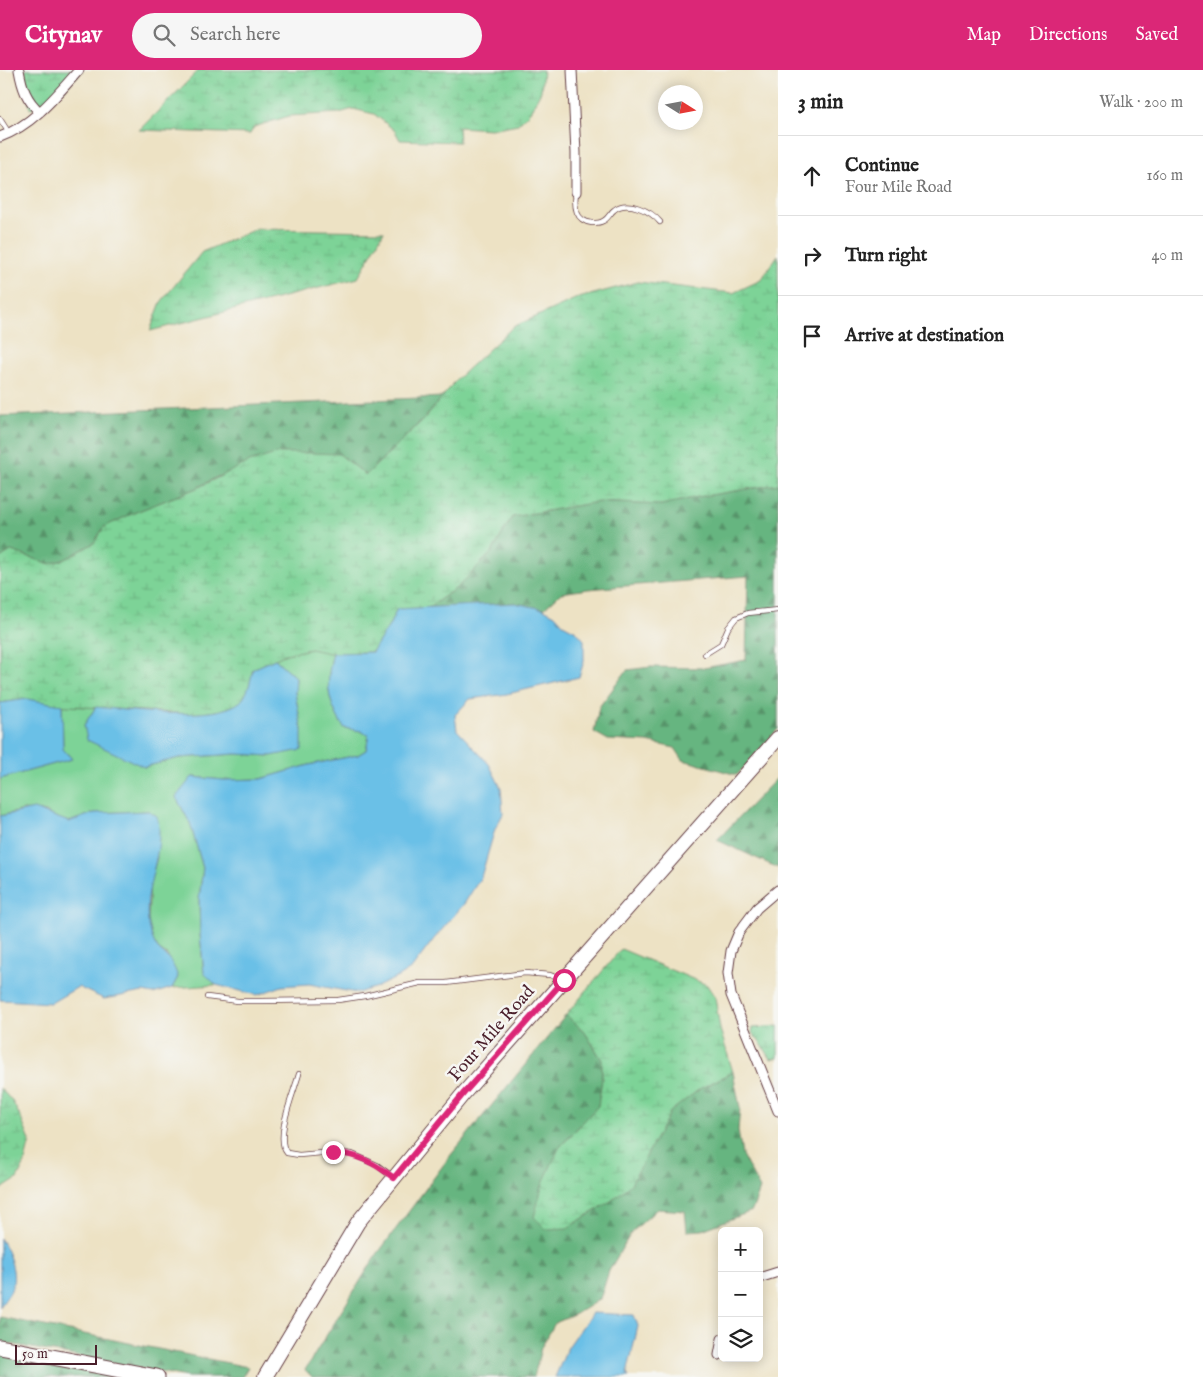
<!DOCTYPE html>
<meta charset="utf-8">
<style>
body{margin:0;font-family:"IM FELL English",serif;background:#f6f6f6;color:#222}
.controls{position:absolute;right:15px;bottom:15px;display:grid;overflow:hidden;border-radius:8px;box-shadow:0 2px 12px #0003}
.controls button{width:45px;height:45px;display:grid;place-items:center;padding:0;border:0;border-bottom:1px solid #e0e0e0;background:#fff;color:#222;font:25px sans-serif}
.compass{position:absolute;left:658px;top:15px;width:45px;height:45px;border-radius:50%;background:#fff;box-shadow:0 2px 12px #0003;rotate:101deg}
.scale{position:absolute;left:15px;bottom:12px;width:82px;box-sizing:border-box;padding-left:5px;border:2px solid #4a1f2b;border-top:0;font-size:14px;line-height:18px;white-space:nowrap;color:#4a1f2b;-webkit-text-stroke:4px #f6f6f2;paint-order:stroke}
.stop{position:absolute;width:15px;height:15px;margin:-11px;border:4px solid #db2777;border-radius:50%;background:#fff}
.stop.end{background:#db2777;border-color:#fff;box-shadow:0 1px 5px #0008}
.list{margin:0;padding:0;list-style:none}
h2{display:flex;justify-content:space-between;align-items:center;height:65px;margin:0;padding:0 20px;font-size:21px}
h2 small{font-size:16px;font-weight:400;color:#767676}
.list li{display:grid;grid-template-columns:32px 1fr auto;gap:15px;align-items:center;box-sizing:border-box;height:80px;padding:0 20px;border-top:1px solid #e0e0e0}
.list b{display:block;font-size:19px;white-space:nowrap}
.list p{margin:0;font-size:16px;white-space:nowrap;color:#767676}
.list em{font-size:16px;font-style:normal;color:#767676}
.icon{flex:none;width:28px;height:28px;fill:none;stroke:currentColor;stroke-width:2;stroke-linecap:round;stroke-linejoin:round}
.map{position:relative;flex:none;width:778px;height:1307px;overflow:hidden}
header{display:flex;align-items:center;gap:30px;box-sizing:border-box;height:70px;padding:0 25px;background:#db2777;color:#fff}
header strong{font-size:24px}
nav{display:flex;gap:28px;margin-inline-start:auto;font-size:18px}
.search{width:350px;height:45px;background:#f6f6f6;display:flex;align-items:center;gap:12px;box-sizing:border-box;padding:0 18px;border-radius:28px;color:#767676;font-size:19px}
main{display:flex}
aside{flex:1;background:#fff}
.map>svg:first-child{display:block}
</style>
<header>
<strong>Citynav</strong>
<div class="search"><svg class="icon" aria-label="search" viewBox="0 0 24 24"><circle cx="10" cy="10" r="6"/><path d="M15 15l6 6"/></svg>Search here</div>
<nav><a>Map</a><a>Directions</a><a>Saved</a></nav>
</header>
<main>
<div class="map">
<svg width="778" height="1307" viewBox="0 0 778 1307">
<defs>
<pattern id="forest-firs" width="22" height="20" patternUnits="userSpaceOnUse" patternTransform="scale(1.25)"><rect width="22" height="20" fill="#66b580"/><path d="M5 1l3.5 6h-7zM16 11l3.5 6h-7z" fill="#569369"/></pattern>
<pattern id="wetland-marsh" width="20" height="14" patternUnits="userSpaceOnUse" patternTransform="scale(1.25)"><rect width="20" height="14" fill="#7dd397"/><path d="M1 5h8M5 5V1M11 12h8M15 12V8" fill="none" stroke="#6eb582"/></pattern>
</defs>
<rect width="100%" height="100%" fill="#f6f6f2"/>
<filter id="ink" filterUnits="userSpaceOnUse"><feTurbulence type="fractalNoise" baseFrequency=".02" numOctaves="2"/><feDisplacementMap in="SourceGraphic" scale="10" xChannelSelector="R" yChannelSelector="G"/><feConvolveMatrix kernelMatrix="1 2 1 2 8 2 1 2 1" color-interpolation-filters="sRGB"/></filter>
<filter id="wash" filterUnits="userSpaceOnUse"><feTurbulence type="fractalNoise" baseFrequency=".0096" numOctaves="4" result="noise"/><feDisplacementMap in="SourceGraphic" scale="20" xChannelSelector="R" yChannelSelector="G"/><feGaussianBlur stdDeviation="1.12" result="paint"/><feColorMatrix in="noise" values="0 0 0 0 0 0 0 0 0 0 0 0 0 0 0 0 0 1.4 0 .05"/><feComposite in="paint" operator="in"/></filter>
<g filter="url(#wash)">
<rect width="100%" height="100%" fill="#ede2c4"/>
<path fill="#7dd397" stroke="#647961" d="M311 579 333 583C325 615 327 630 344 658L361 661 369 665 366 680 358 685 309 695 261 709 224 710 193 707 176 727 190 753 203 798 199 829 200 864 204 903 216 915 172 918 178 907 167 885 159 880 153 871 148 850 150 811 157 788 149 741 94 743 69 752 52 746 46 742 24 740 0 746V709L72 689 63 679 62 635 96 637 84 655 144 697 179 688 236 684 271 686 302 660 295 623 296 608 275 589 286 584Z"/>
<path fill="url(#forest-firs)" stroke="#586a56" d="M443 327 424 349 366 405 339 384 217 407 197 418 136 442 104 457 94 473 66 489 50 494 11 481 0 488V346Z
M778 414V659L737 705 683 690 675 678 647 672 608 670 594 662 599 637 627 600 651 597 704 598 746 590 748 506 588 519 561 523 544 539 515 533 428 538 459 516 492 482 512 447 598 432 661 435 698 427Z
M778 707V798L717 770Z
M566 945 585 962 602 990V1009L598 1036 559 1078 567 1158 611 1131 631 1113 670 1041 701 1018 733 1002 740 1038 738 1060 742 1085 760 1119 752 1141 702 1160 687 1161 685 1141 657 1139 631 1163 609 1201 600 1229 576 1244 555 1253 541 1278 534 1307H312L305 1300 375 1187 450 1086Z
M0 1247 248 1297 242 1307H187L0 1272Z
M0 1283 127 1307H0Z"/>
<path fill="url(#wetland-marsh)" stroke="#647961" d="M25 0H83L54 30 30 39Z
M199 0H543L541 21 530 42 518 54 491 59 458 57 459 72 400 70 395 61 383 51 374 44 353 39 339 43 289 46 254 57 250 64 139 60Z
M256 159 384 161 358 208 150 261 161 232 202 182Z
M778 185V414L698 427 661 435 598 432 512 447 492 482 459 516 428 538 397 539 389 556 372 582 329 583 311 579 286 584 253 599C251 609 249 621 243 629 234 641 203 643 190 644L54 635 27 629 0 633V488L11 481 50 494 66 489 94 473 104 457 136 442 197 418 249 392 279 383H311L339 384 366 405 424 349 458 308 513 257 575 229 638 212 733 223 761 210Z
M621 879 707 915 715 927 720 959 733 1002 701 1018 671 1041 631 1114 611 1131 567 1158 546 1159 534 1147 543 1113 559 1078 598 1036 602 1009V990L585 962 566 945Z
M778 956V988L771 989 762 975 752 963 753 958Z
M0 1018 12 1031 20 1046 30 1071 24 1095 17 1109 0 1120Z"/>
<path fill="#6ac0e7" stroke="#5a7089" d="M515 533 544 539 555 545 563 554 576 561 584 570V591L579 607 507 624 470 629 455 645 457 660 489 694 501 718 503 744 495 759 481 807 464 834 434 869 412 898 398 907 377 917 357 923 309 914 282 916 257 925 216 915 204 903 200 864 199 829 203 798 190 753 176 727 192 707 224 710 261 709 309 695 358 685 366 680 369 666 361 661 344 658C327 630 325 615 333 583L372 582 389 556 397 539Z
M275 589 296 608 295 623 302 660V680L271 686 236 684 179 688 144 697 87 670 84 655 96 637C128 640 216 653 241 631 248 624 251 609 253 599Z
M27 629 62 635 63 679 72 689 0 709V633Z
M34 739 69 752 94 743 149 741 157 746C166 782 143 814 148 851 150 860 153 874 159 880 170 889 173 893 178 907L172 918 153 924 143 922 104 929 78 917 51 933 0 930V746Z
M0 1168C9 1183 18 1203 11 1220 8 1226 3 1232 0 1237Z
M592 1243 634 1245 638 1256 627 1304 629 1307H555L568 1277Z"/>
</g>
<g filter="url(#ink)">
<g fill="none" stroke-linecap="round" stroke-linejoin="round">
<g stroke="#623c42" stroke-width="6">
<path id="lane" d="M0 49 9 63
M576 122C574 136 575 151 592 153 595 153 600 153 603 151 608 149 610 143 614 140 627 129 651 141 660 152
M705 584 721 574 728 558 736 548 748 543 778 540
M207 927 238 931H261L338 930 365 926 420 913H446L525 903 550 905 560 909
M299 1004C294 1022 274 1068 287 1083L299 1085 333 1082 352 1084 377 1095 393 1107"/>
</g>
<g stroke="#623c42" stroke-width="11">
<path id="street" d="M19 0C22 17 26 30 40 42
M572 0 576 83V122
M0 67C33 55 56 26 79 0
M778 820 757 838 739 862 731 881 728 903 731 925 778 1041
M759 1208 778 1202
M719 1285 722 1269"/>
</g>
<g stroke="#623c42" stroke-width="16">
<path id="secondary" d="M265 1307 358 1152 464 1023 778 668"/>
</g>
<g stroke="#623c42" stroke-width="17">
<path id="primary" d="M0 1277 157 1307"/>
</g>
<use href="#lane" stroke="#fff" stroke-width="4.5"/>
<use href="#street" stroke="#fff" stroke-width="9"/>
<use href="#secondary" stroke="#fff" stroke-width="14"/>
<use href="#primary" stroke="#fff" stroke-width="15"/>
</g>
</g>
<g fill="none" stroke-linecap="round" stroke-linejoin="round" filter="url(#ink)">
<path stroke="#db2777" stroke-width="6" d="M333 1082C359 1085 373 1092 394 1108L464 1023 564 910"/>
</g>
<g text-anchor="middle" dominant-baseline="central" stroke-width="5" stroke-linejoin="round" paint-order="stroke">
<g font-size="18" fill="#4a1f2b" stroke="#f6f6f2">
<text transform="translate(492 964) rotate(-49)">Four Mile Road</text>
</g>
</g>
</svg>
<div class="controls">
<button>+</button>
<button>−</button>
<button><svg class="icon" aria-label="layers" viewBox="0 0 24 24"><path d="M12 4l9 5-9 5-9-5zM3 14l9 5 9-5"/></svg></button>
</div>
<svg class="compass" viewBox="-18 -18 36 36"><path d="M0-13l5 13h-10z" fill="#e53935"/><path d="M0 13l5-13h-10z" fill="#767676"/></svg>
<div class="scale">50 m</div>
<div class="stop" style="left:564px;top:910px"></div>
<div class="stop end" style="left:333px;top:1082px"></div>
</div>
<aside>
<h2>3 min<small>Walk · 200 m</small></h2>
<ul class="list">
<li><svg class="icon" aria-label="ahead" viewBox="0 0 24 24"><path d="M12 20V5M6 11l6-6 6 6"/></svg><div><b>Continue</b><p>Four Mile Road</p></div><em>160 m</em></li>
<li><svg class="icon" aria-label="right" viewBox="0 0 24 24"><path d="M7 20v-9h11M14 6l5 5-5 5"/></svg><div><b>Turn right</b></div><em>40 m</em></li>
<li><svg class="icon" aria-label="arrive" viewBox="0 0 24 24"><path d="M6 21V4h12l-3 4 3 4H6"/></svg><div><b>Arrive at destination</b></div></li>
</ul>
</aside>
</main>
